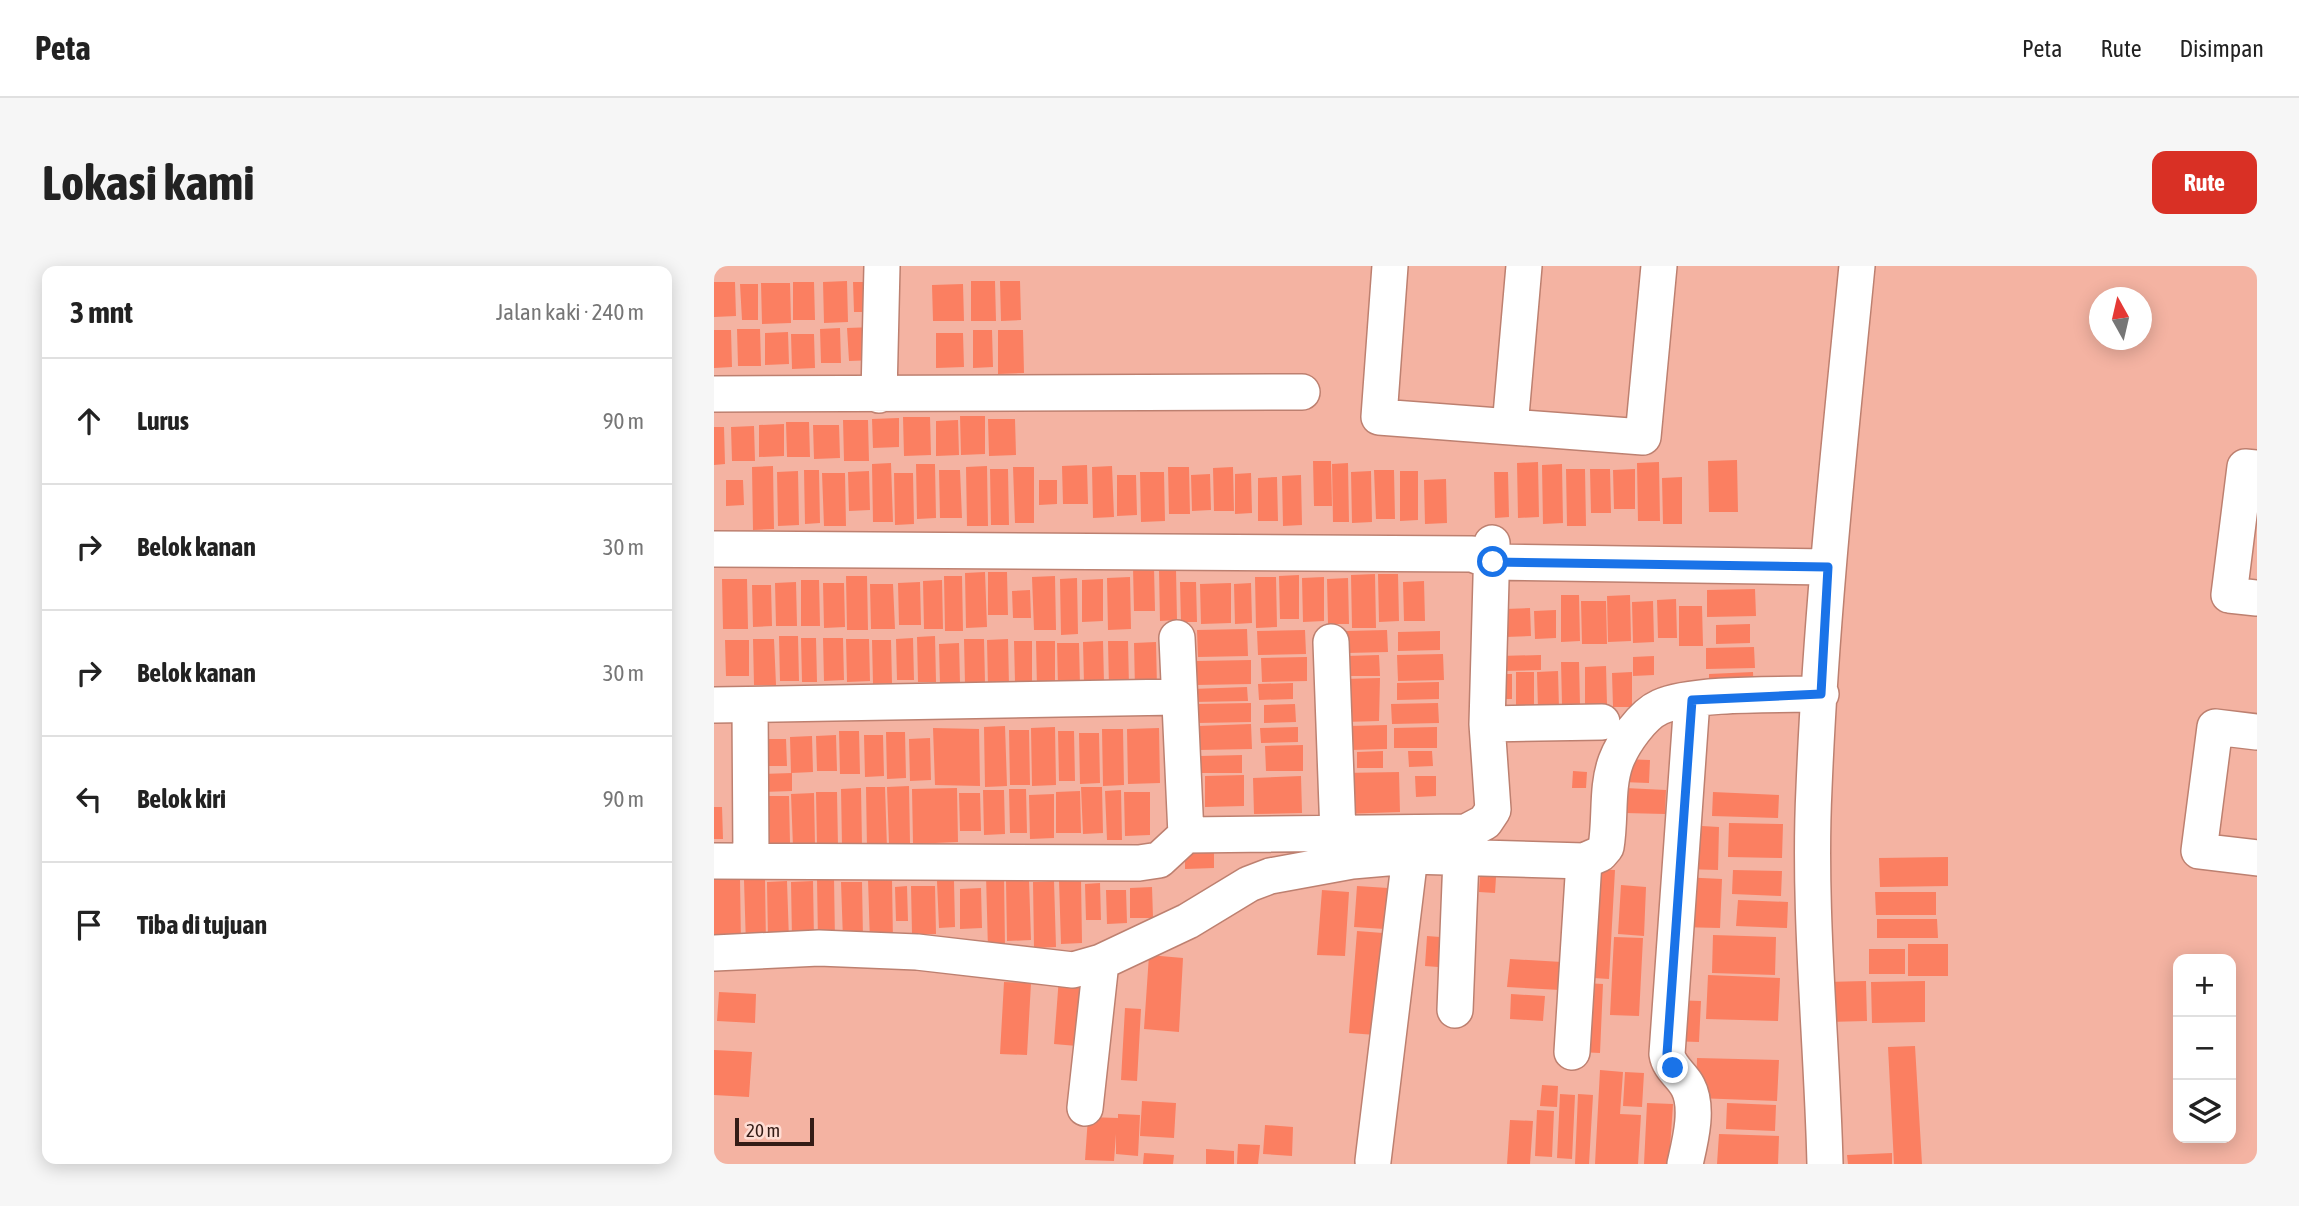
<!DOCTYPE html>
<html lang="id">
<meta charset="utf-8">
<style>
body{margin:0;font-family:"Asap Condensed",sans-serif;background:#f6f6f6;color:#222}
.controls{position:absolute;right:21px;bottom:21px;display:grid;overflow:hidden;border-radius:14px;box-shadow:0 4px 18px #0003}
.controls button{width:63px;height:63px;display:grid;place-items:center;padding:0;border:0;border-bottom:2px solid #e0e0e0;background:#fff;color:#222;font:35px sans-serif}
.compass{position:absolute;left:1375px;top:21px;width:63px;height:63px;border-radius:50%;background:#fff;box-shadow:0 4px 18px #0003;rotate:352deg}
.scale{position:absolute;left:21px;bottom:18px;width:79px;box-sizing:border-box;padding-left:7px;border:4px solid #341c16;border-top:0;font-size:19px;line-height:24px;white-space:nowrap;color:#341c16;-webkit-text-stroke:5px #ffddd4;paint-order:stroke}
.stop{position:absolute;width:21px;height:21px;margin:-16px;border:5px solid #1a73e8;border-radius:50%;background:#fff}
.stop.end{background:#1a73e8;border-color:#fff;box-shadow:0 2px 7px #0008}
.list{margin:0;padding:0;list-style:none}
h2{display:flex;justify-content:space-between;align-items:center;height:91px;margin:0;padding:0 28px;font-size:30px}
h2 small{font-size:23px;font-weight:400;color:#767676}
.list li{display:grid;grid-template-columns:46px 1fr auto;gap:21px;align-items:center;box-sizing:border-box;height:126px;padding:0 28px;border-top:2px solid #e0e0e0}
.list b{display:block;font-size:26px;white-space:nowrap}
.list em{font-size:23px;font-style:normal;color:#767676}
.icon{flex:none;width:38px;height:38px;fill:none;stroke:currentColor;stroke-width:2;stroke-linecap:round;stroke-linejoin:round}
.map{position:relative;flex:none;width:1543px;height:898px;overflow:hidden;border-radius:14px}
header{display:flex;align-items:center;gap:42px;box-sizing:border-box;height:98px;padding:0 35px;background:#fff;border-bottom:2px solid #e0e0e0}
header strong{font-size:33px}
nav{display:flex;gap:38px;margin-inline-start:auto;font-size:24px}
.intro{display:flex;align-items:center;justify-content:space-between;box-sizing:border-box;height:168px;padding:0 42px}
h1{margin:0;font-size:49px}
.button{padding:18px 32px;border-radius:14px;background:#d93025;color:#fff;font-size:24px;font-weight:700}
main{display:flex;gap:42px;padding:0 42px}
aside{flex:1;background:#fff;border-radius:14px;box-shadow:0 4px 18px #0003}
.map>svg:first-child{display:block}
</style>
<header>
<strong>Peta</strong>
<nav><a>Peta</a><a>Rute</a><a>Disimpan</a></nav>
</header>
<div class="intro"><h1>Lokasi kami</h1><a class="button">Rute</a></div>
<main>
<aside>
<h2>3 mnt<small>Jalan kaki · 240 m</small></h2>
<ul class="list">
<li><svg class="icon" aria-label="ahead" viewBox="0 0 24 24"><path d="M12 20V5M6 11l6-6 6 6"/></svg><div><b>Lurus</b></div><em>90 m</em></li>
<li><svg class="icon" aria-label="right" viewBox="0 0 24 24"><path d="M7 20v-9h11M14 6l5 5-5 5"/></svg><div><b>Belok kanan</b></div><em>30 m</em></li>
<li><svg class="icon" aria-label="right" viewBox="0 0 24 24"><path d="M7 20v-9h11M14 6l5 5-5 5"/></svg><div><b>Belok kanan</b></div><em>30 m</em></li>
<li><svg class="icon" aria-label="left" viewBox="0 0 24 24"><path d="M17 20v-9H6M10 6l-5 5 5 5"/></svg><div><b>Belok kiri</b></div><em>90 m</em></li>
<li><svg class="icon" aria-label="arrive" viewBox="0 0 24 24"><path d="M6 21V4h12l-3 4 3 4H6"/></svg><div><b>Tiba di tujuan</b></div></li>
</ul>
</aside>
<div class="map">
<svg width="1543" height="898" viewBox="0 0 1543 898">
<rect width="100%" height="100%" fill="#f4b3a2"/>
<path fill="#fb7f61" d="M133 15 134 56 110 57 109 16Z
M257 15H281L282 55H257Z
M286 15H306L307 54 287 55Z
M0 16H21L22 50 0 51Z
M79 16H100L101 54H79Z
M139 16H162L163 46H140Z
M47 17H76L77 57 48 58Z
M26 18H44V54H28Z
M249 18 250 55H219L218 19Z
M160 61 161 94 135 95 133 62Z
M126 62 127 97H107L106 63Z
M23 63H46L47 100H24Z
M0 64H17L18 101 0 102Z
M259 64H278L279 101 259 102Z
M284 64H309L310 107 284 108Z
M74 66 75 98 51 99V67Z
M222 67H249L250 101 222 102Z
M77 68H100L101 102 78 103Z
M246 150H271V188L247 189Z
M189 151H216L217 189 190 190Z
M185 152V181L159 182 158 153Z
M274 153H301L302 189 275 190Z
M129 154H154L155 195H130Z
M244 154 245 189 222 190V155Z
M72 156H95L96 191H73Z
M70 158V190L45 191V159Z
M99 159H125L126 192 100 193Z
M40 160 41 195H18L17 161Z
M0 161H10L11 198 0 199Z
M1023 194 1024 246H995L994 195Z
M599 195H617L618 240H600Z
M824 196 825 251 804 252 803 197Z
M945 196 946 255H924L923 197Z
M177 197 179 256H159L158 198Z
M634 197 635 256H619L618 198Z
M202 198H221L222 252 203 253Z
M848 198 849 257 829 258 828 199Z
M373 199 374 238H349L348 200Z
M59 200 60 263 39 264 38 201Z
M273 200 274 260H253L252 201Z
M398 200 400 251 379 252 378 201Z
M299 201H320V257H301Z
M454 201H475L476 248H455Z
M519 201 520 245H500L499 202Z
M276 203H294L295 259H277Z
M852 203H871L872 260H853Z
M876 203H896L897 247H877Z
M921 203V243H900L899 204Z
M90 204H105L106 257 91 258Z
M225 204H246L248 252H226Z
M660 204H680L681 253H662Z
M84 205 85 259 64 260 63 206Z
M155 205 156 244 135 245 134 206Z
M657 205 658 256 638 257 637 206Z
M686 205H704V254L686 255Z
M426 206H450L451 255 427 256Z
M780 206H794L795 251 781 252Z
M108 207H131L132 260H110Z
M180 207H199L200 258 181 259Z
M537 207 538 247 521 248V208Z
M496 208 497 244 478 245 477 209Z
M403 209H422L423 249 403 250Z
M587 209 588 259 569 260 568 210Z
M563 211 564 255H544V212Z
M968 211V258H949L948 212Z
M732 213 733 257 711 258 710 214Z
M12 214H29L30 239 12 240Z
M325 214H343V238L325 239Z
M419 301H440L441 345H420Z
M445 304H462L463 354 446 355Z
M271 306 273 361 252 362 251 307Z
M274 306H293L294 349H274Z
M661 308 662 362H638L637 309Z
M664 308H684L685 355 665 356Z
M585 309V353H566L565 310Z
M132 310H153L154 364H133Z
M230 310H248L249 365H231Z
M341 310 342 364H320L318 311Z
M416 311 417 363 394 364 393 312Z
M541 311H562L563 361 542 362Z
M610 311V355L589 356 588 312Z
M363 312 364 368 347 369 346 313Z
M634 312 635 358H614L613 313Z
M8 313H33L34 363H9Z
M389 313V355L368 356V314Z
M87 314H105L106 360H87Z
M228 314 229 363H210L209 315Z
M710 315 711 355H690L689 316Z
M82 316 83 360H62L61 317Z
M206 316 207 359H185L184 317Z
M466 316H482L483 356H467Z
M109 317H130L131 361 110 362Z
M517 317V357L487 358 486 318Z
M537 317 538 357 521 358 520 318Z
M156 318H179L181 363H157Z
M38 319H57L58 360 39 361Z
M1041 323 1042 350 993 351V324Z
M316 324 317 352H299L298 325Z
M847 329H865L866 375 847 376Z
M916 329 917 375 894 376 893 330Z
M962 333 963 372H944L943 334Z
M867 335H892L893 378H868Z
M939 335 940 376 919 377 918 336Z
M965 340H988L989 380H965Z
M816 342 817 370 791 371V343Z
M842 344V372L821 373 820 345Z
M1036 358V377L1002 378V359Z
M533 363 534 390 484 391 483 364Z
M591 364 592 388 544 389 543 365Z
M673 364 674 386 633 387 632 365Z
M726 365V384L684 385V366Z
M65 370H84L85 415H66Z
M221 370 222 416H204L203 371Z
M87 372H102L103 416H88Z
M109 372H129L130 414 110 415Z
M199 372 200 414H183L182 373Z
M39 373H60L62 419H40Z
M132 373H155L156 415 133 416Z
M250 373H270L271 417 251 418Z
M294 373 295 420 274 421 273 374Z
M11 374H35V410H12Z
M158 374H177L178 417 159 418Z
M300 375H318V416H301Z
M322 375H341V422H323Z
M389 375 390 417 370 418 369 376Z
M394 375H414L415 421H395Z
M442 376 443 422 421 423 420 377Z
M245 377 246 417 226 418 225 378Z
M343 377H365L366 420H344Z
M1040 381 1041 402 992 403V382Z
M729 388 730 414 684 415 683 389Z
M665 389 666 410H633L632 390Z
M827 389V404L787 405 786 390Z
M940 390V409L919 410V391Z
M593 391V415L548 416 547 392Z
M537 394V418L482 419V395Z
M847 396H865L866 439H848Z
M892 400 893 439H871V401Z
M844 405 845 443H824L823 406Z
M802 406H820V441L802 442Z
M918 406V441H899L898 407Z
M1039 406 1040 429 995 430V408Z
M784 408H798V433H784Z
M666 412 665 455 630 456 629 413Z
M725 416V433L683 434V417Z
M579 417V433L545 434 544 418Z
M533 421 534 435 478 436V423Z
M537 437V456L483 457V438Z
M724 437 725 457 678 458 677 438Z
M581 438 582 456 550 457V439Z
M537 458 538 483 484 484V460Z
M673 459V483L636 484 635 460Z
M291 460 293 520 271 521 270 461Z
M341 461 342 519 318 520 317 462Z
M584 461V476L547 477 546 462Z
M723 461V482H680V462Z
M219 462 265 463 266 520 221 519Z
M445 462 446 517 414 518 413 463Z
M388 463H409L410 519 389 520Z
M295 464H315L316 519H296Z
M125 465H145L146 508H126Z
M344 465H360L361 515H345Z
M172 466H191L192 512 173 513Z
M365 467H385L386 517 366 518Z
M122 469 123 505H103L102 470Z
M150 469H169L170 510 151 511Z
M98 470 99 506 77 507 76 471Z
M216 472 217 514 196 515 195 473Z
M51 473H72L73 500H52Z
M589 479V505H552L551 480Z
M669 485V502H643V486Z
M694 485H718L719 500 695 501Z
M528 489V507H486V490Z
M909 493 936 494 935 517 908 516Z
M859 505 873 506 872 522H858Z
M685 506 686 546 629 548 628 507Z
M78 507V525L48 526 47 508Z
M530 509V540L491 541V510Z
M587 510 588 547 540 548 539 512Z
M701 510H722V530L702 531Z
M195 520 196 577 175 578 173 521Z
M152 521H171L173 583H153Z
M367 521H388L389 567 369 568Z
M147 522 148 580H128L127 523Z
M243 522 244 576 199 578 198 523Z
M911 522 952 524 951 548 911 547Z
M295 523H312L313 567H296Z
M269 524H290L291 568 270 569Z
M407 524 408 574H393L391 525Z
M366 525 367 567H342V526Z
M102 526H123L124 581H103Z
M410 526H436V569L411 570Z
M999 526 1065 529 1064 552 998 550Z
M100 527 101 580 79 581 77 528Z
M245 527H266L267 565H246Z
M340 528V572L316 573 315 529Z
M48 530H75L76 577 50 578Z
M0 541H8L9 573H0Z
M1015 557 1069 558 1068 592 1014 591Z
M971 559 1005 561 1004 604 969 603Z
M500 578V602L471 603V579Z
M1234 591V620L1166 621 1165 592Z
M871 603 901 604 895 713 865 711Z
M1019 604 1068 605 1067 630 1018 628Z
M272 609H290L291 683 274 684Z
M766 610 782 611 781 627 765 626Z
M120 611 121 676H104L103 612Z
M967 611 1008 613 1006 662 965 661Z
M26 613 27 679H0V614Z
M51 613 52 680H32L30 614Z
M154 613H178L179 677H156Z
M367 613 368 677 347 678 345 614Z
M292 614H315L317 674 293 675Z
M73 615 75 674H54L53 616Z
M99 615 100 673 78 674 77 616Z
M223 615H240L241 661 225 662Z
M340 615 342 681 320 682 319 616Z
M127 616H148L149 673 129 674Z
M386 617 387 654H372L371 618Z
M907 619 932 621 930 670 904 668Z
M193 620 194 655H182L181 621Z
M197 620H221L222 668H198Z
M643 620 674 622 671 663 640 661Z
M438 621 439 652H416V622Z
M267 622 268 662 246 663V623Z
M392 624H412L413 657 393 658Z
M608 624 635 626 631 690 603 689Z
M1161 626H1222V649H1162Z
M1024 634 1074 636 1073 662 1022 660Z
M1163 653H1223L1224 672H1163Z
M643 665 669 667 662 769 635 767Z
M999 669 1062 671 1061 709 998 707Z
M713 670 739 672 737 702 711 700Z
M900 671 929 672 925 750 896 749Z
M1194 678H1234V710H1194Z
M1155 683H1191V708H1155Z
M435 689 469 692 465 766 430 763Z
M796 693 848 696 846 724 793 721Z
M994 709 1066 712 1064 755 992 753Z
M345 711 367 712 363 780 340 778Z
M1152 715 1153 755 1113 756 1112 716Z
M1211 715V756L1158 757 1157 716Z
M290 716 317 717 313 789 286 788Z
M869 717 889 718 886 787 865 786Z
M5 726 42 728 41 757 3 755Z
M797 728 831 730 829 755 796 753Z
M957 734 987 735 985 776 955 775Z
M411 742 427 743 423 815 407 814Z
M1201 780 1208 898H1180L1174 781Z
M0 784 38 786 35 831 0 829Z
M983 792 1065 794 1063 835 982 832Z
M886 804 909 806 906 848 927 849 924 898H881Z
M911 806 930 807 928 841 909 840Z
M828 819 844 820 843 841 826 840Z
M846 828 861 829 858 893 843 892Z
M864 828 879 829 875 898H861Z
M428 835 462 837 460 872 426 870Z
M933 837 959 838 955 898H930Z
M1013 837 1062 839 1061 865 1012 863Z
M823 844 840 845 838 891 821 890Z
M404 848 426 849 424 890 402 888V868L400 895 371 894 374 851 404 852Z
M796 854 819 855 816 898H793Z
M551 859 579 861 578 890 549 888Z
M1005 868 1065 870 1064 898H1003Z
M524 878 546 879 544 898H523Z
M492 883 520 885V898H492Z
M430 887 460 889 459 898H429Z
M1178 887V898H1134L1133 889Z"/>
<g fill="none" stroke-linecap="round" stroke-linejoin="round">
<g stroke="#bd8070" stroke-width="38">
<path id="minor" d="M676 0 665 151 929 171 945 0
M0 128 588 126
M165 129 168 0
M796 161 810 0
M1543 202 1531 201 1515 329 1543 332
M0 283 758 288 779 296 1114 301
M617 376 624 568
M0 439 463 431
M36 439 37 593
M773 458 888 456
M1543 466 1501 461 1485 585 1543 592
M472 569 752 566 771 556 779 544 773 458 778 277
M0 595 425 597 445 594 472 569 463 372
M0 687 105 682 203 686 359 704 387 696 474 655 535 618 556 610 638 595 696 590 870 595 886 588 892 581C897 552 892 522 902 495 909 477 928 449 946 441 978 426 1068 429 1107 428
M741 744 747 592
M858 786 870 595
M371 842 387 696
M659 895 696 590
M971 898C976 876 985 842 974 821 968 809 955 802 953 788L978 434
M1111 898C1108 773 1094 647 1100 522 1107 348 1126 174 1143 0"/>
</g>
<use href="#minor" stroke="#fff" stroke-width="35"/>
</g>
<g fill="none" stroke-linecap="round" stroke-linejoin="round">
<path stroke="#1a73e8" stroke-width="9" d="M779 296 1114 301 1107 428 978 434 953 788 959 802"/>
</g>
</svg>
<div class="controls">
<button>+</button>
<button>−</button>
<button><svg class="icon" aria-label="layers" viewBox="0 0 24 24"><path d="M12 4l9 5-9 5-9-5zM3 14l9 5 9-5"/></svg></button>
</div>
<svg class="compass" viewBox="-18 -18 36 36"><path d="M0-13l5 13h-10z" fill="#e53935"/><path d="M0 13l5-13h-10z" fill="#767676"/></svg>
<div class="scale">20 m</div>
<div class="stop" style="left:779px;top:296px"></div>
<div class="stop end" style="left:959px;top:802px"></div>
</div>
</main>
